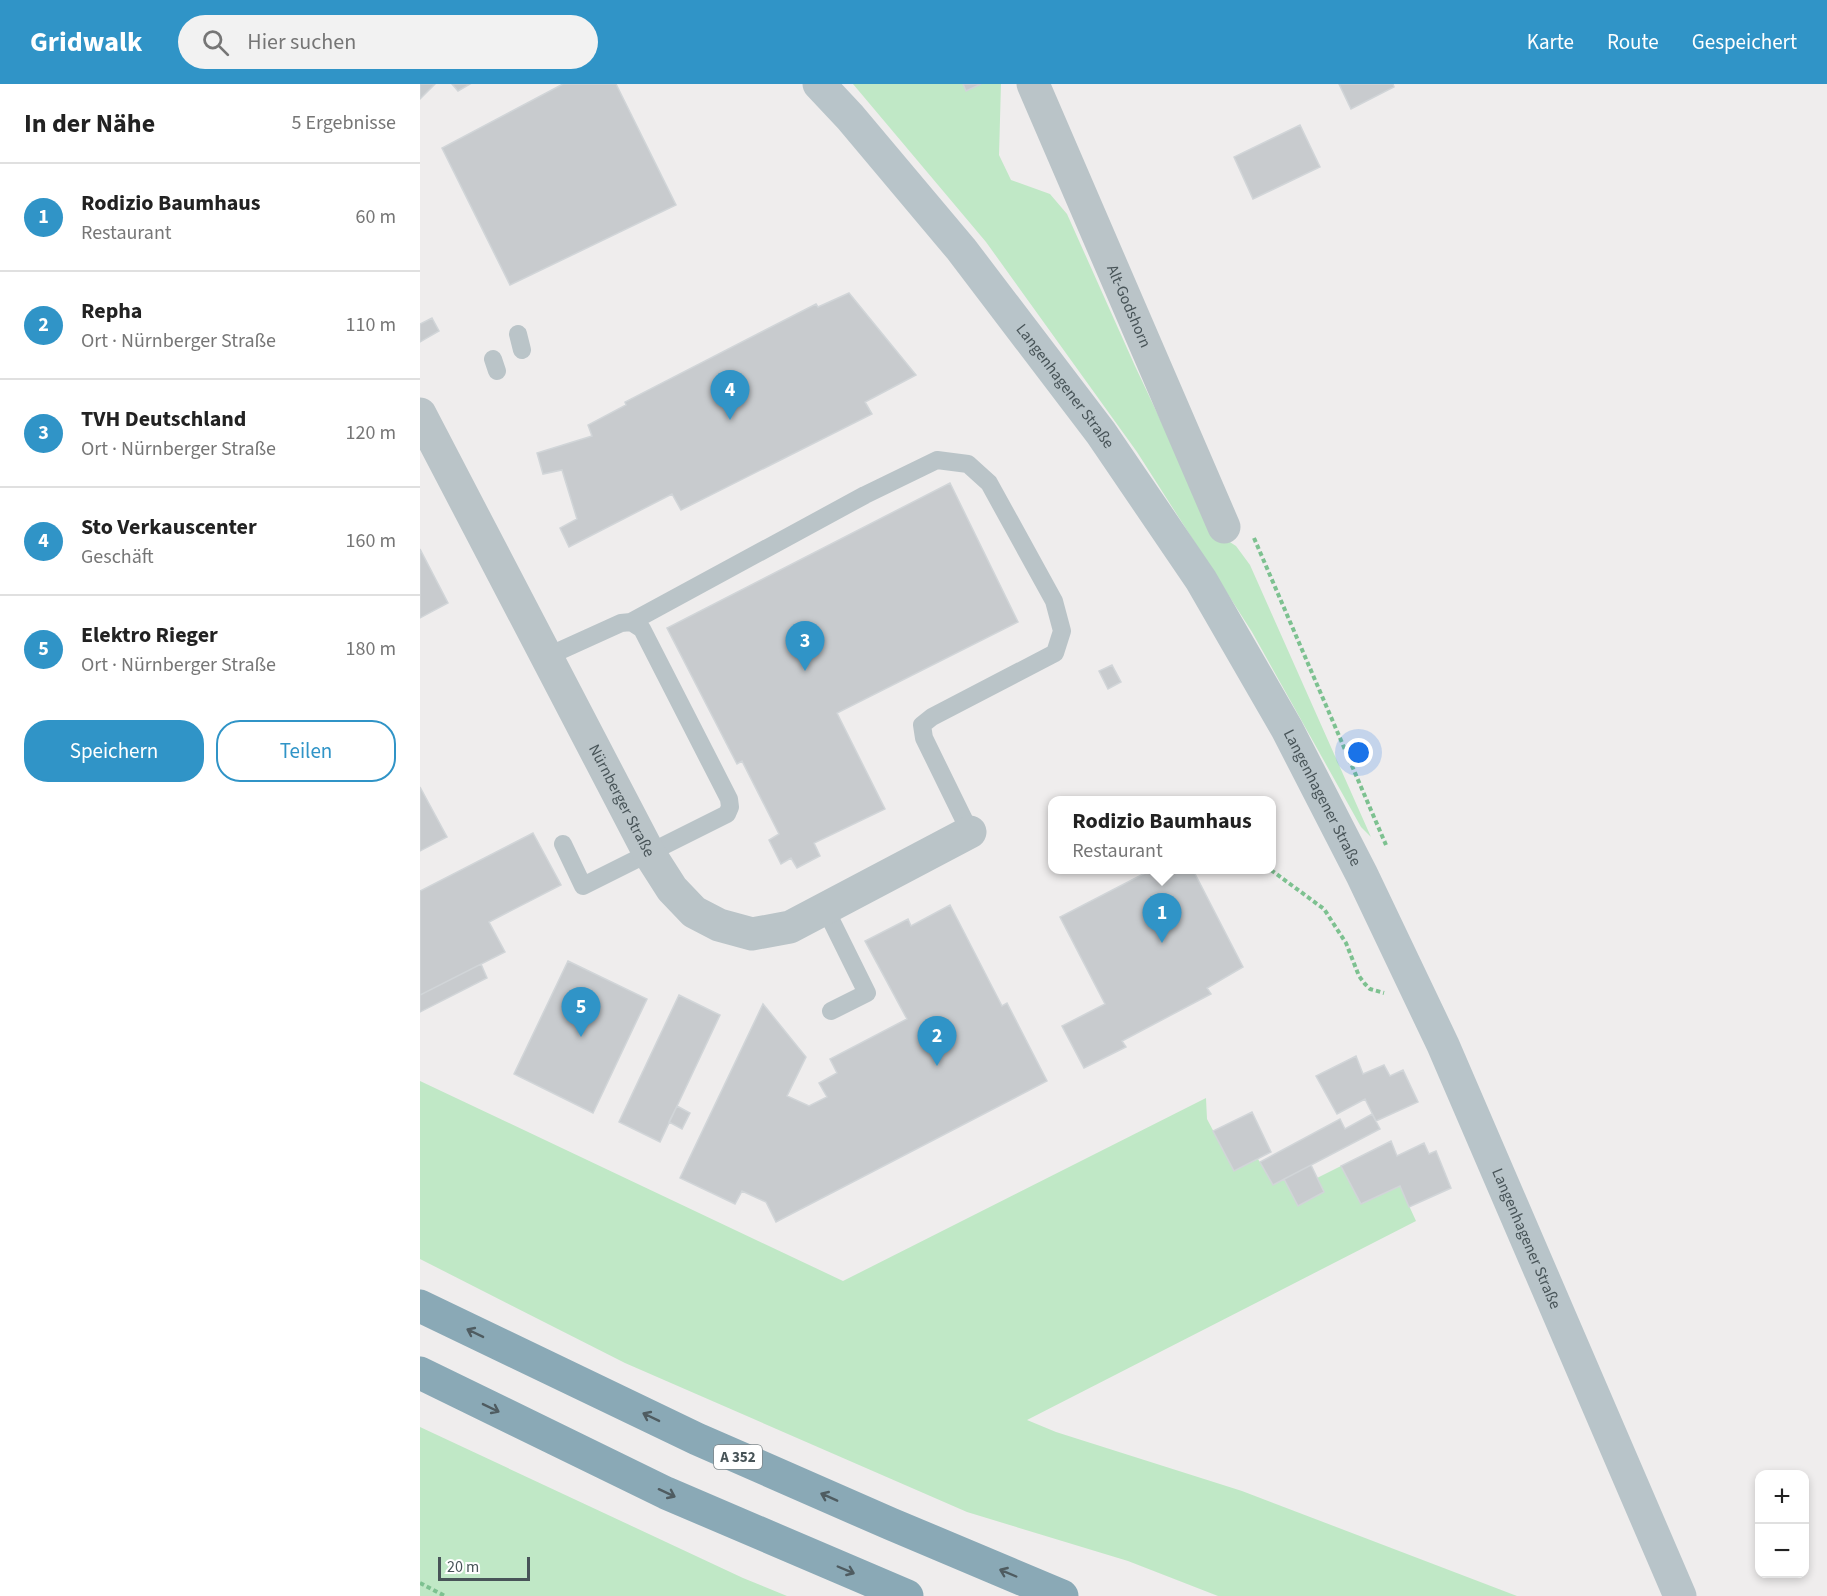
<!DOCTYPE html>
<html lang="de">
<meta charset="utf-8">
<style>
body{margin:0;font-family:"Source Sans 3",sans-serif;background:#f2f2f2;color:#222}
.controls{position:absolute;right:18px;bottom:18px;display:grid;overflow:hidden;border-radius:12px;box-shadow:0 3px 9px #0003}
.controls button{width:54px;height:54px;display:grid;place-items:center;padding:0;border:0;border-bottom:2px solid #e0e0e0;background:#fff;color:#222;font:30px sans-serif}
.scale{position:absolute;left:18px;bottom:15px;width:92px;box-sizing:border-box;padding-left:6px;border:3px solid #485458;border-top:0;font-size:16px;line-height:21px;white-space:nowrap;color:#485458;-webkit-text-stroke:4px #fff;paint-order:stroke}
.you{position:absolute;left:939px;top:669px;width:21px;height:21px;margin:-15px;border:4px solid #fff;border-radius:50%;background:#1a73e8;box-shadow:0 0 0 9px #1a73e833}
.badge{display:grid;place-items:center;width:39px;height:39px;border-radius:50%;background:#3094c7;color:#fff;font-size:20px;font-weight:700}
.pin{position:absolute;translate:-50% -50px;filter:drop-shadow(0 2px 3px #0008)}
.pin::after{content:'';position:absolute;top:32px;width:21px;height:18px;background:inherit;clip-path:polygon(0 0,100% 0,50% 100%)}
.popup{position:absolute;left:628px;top:712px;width:228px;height:78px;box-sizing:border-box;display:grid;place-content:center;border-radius:12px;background:#fff;filter:drop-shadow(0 2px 4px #0005);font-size:20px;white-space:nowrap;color:#767676}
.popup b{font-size:22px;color:#222}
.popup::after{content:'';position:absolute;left:50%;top:100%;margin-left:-12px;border:12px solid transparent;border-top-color:#fff}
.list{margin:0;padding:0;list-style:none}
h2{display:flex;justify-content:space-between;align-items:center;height:78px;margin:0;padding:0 24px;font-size:26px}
h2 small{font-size:20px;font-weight:400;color:#767676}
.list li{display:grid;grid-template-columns:39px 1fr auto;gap:18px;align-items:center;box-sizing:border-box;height:108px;padding:0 24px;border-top:2px solid #e0e0e0}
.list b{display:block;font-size:22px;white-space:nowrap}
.list p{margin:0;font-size:20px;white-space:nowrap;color:#767676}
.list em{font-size:20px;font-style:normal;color:#767676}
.actions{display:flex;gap:12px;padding:18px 24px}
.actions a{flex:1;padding:14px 0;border:2px solid #3094c7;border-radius:24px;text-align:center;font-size:21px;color:#3094c7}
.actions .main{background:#3094c7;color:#fff}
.icon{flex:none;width:33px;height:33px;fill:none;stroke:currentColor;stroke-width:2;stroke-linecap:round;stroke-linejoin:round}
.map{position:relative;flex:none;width:1407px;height:1512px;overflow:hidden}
header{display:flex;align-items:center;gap:36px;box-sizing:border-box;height:84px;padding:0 30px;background:#3094c7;color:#fff}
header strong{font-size:28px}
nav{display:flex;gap:33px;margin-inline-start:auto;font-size:21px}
.search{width:420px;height:54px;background:#f2f2f2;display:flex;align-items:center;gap:15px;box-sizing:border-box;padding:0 21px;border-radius:33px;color:#767676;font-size:22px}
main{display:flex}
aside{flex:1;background:#fff}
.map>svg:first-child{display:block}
</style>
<header>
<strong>Gridwalk</strong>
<div class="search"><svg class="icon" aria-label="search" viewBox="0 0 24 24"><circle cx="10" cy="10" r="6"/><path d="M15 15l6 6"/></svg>Hier suchen</div>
<nav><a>Karte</a><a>Route</a><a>Gespeichert</a></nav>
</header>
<main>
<aside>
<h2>In der Nähe<small>5 Ergebnisse</small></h2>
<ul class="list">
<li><span class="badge">1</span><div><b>Rodizio Baumhaus</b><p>Restaurant</p></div><em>60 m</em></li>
<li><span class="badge">2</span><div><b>Repha</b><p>Ort · Nürnberger Straße</p></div><em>110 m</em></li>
<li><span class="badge">3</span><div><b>TVH Deutschland</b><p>Ort · Nürnberger Straße</p></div><em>120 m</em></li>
<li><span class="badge">4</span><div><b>Sto Verkauscenter</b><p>Geschäft</p></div><em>160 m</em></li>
<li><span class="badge">5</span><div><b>Elektro Rieger</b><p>Ort · Nürnberger Straße</p></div><em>180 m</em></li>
</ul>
<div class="actions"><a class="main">Speichern</a><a>Teilen</a></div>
</aside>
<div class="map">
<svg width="1407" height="1512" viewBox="0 0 1407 1512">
<rect width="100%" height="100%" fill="#efeded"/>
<path fill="#c0e8c6" d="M433 0H581L579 71 591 96 630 110 647 130 715 282 786 433 802 453 816 462 830 481 951 753 941 743 832 548 717 368 566 158Z
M0 997 423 1197 786 1014 787 1035 814 1086 838 1075 853 1101 864 1095 878 1121 904 1108 897 1094 921 1082 941 1120 980 1102 996 1137 607 1336 636 1348 822 1407 1097 1512H798L708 1477 547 1428 205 1279 0 1175Z
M0 1343 323 1494 367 1512H0Z"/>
<path fill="#c8cbce" stroke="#d1d5d8" stroke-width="1.5" d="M0 0H15L0 15Z
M32 0H50L38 7Z
M143 0H196L256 121 90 201 22 64Z
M543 0H561L546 7Z
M919 0H973L974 3 931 25Z
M880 41 900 83 833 115 814 73Z
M429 209 496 291 445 318 452 330 261 426 252 410 149 463 140 444 157 435 142 386 123 390 117 369 172 352 168 341 206 321 205 318 396 220 398 223Z
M12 234 19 247 0 258V240Z
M530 399 598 538 417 629 465 725 394 759 400 772 377 784 371 774 361 780 349 756 359 750 322 677 317 680 247 544Z
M0 465 28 519 0 534Z
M692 581 701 598 688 605 679 587Z
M0 703 27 753 0 767Z
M113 749 141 801 69 838 85 868 0 911V807Z
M731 786H773L823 883 787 904 791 910 702 957 706 963 664 984 642 942 685 920 640 833Z
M530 821 582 922 587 919 627 997 356 1138 346 1118 322 1107 315 1120 260 1094 343 920 386 973 367 1012 389 1022 407 1013 399 999 417 989 410 975 487 935 445 857 488 835 491 842Z
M148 877 227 915 173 1029 94 990Z
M61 880 67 894 0 928V911Z
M259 911 300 931 240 1058 199 1038Z
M936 972 943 990 964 981 970 992 983 986 998 1018 956 1037 945 1015 917 1030 896 992Z
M257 1022 270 1029 262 1045 249 1038Z
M832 1028 851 1068 814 1087 793 1047Z
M952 1030 960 1045 853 1101 840 1078 920 1035 925 1045Z
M971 1057 977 1072 1004 1059 1009 1070 1016 1067 1031 1104 989 1123 980 1102 941 1120 921 1082Z
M891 1081 904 1108 878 1122 864 1095Z"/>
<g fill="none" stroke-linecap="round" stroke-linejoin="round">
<path stroke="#7dc190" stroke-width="4" stroke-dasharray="4.5 3" stroke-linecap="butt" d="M834 454 966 761
M760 716H761
M851 786 904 825 926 859 939 892 945 900 950 905 964 909
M0 1499 25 1512"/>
<path stroke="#bac4c8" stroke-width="18" d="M98 250 102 266
M73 275 77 287
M211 538 445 411 517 376 548 380 569 399 634 517 642 547 635 569 512 633 502 641 504 654 550 748
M126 573 201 539 211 538 222 545 309 715 310 723 307 730 163 802 143 760
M405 824 447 909 411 927"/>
<g stroke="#bac4c8" stroke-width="33">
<path id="s1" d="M613 0 804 443"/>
<path id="s2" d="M0 330 229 769 252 805 274 828 299 841 332 850 370 843 550 748"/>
</g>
<path stroke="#b8c4c9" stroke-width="33" id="s3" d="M399 0 430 33 541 165 681 349 781 496 867 645 942 791 1023 961 1260 1512"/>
<path stroke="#8aa9b6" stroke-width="33" d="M0 1222 277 1355 471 1440 642 1512
M0 1289 246 1409 487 1512"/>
</g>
<defs><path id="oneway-shaft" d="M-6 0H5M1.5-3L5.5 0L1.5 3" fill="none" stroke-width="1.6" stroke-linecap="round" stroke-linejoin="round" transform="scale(1.5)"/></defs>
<g stroke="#4f5c61">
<use href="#oneway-shaft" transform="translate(55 1249) rotate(-154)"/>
<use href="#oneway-shaft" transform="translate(71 1324) rotate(26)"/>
<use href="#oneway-shaft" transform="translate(231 1333) rotate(-154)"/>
<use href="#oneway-shaft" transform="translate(247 1409) rotate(25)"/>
<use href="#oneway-shaft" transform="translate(409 1413) rotate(-156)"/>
<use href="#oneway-shaft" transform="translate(426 1486) rotate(23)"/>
<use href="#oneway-shaft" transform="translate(588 1489) rotate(-157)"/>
</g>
<g text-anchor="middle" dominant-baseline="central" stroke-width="6" stroke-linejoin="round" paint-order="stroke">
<rect fill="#fff" stroke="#7f878a" stroke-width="1.5" x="294" y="1361" width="48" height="24" rx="4.5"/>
<g font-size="15" font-weight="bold" fill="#485458">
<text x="318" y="1373">A 352</text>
</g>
<g font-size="16" fill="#485458" stroke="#fff">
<text stroke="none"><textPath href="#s1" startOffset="242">Alt-Godshorn</textPath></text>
<text stroke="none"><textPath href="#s3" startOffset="390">Langenhagener Straße</textPath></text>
<text stroke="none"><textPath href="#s3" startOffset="876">Langenhagener Straße</textPath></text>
<text stroke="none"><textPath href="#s2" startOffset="436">Nürnberger Straße</textPath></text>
<text stroke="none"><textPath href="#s3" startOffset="1362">Langenhagener Straße</textPath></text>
</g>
</g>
</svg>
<div class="controls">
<button>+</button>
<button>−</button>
</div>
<div class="scale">20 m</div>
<div class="you"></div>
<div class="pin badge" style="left:742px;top:859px">1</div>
<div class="popup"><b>Rodizio Baumhaus</b>Restaurant</div>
<div class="pin badge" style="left:517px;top:982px">2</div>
<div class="pin badge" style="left:385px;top:587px">3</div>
<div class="pin badge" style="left:310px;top:336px">4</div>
<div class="pin badge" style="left:161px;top:953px">5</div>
</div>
</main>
